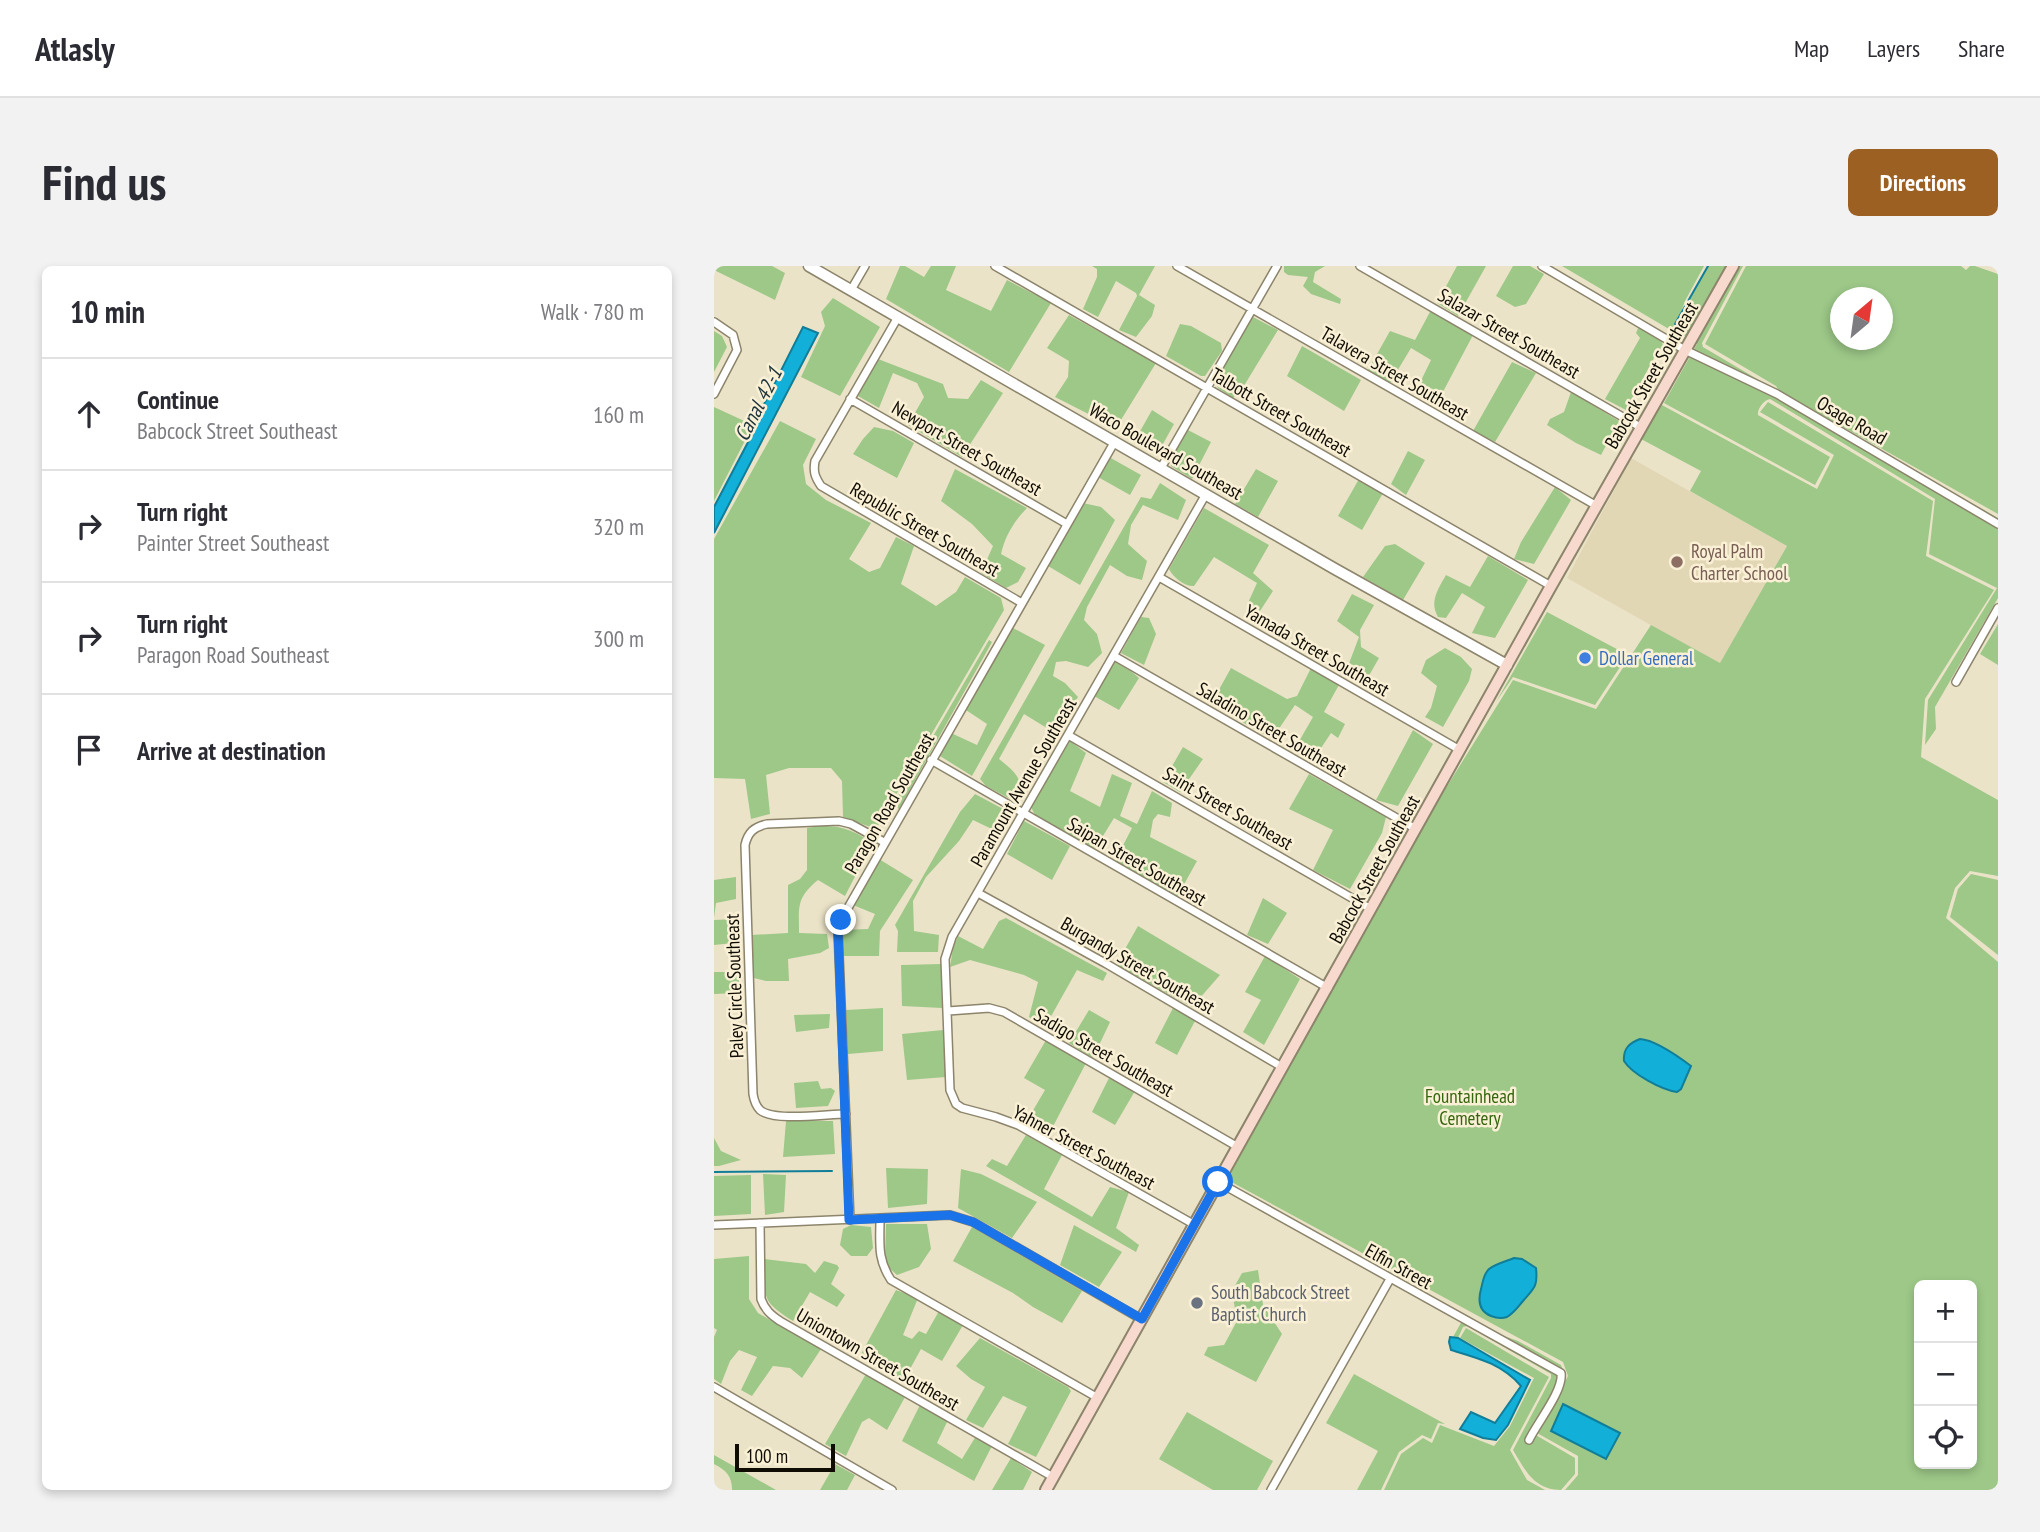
<!DOCTYPE html>
<meta charset="utf-8">
<style>
body{margin:0;font-family:"PT Sans Narrow",sans-serif;background:#f2f2f3;color:#2b2b33}
.controls{position:absolute;right:21px;bottom:21px;display:grid;overflow:hidden;border-radius:10px;box-shadow:0 4px 10px #0003}
.controls button{width:63px;height:63px;display:grid;place-items:center;padding:0;border:0;border-bottom:2px solid #e1e1e2;background:#fff;color:#2b2b33;font:35px sans-serif}
.compass{position:absolute;left:1116px;top:21px;width:63px;height:63px;border-radius:50%;background:#fff;box-shadow:0 4px 10px #0003;rotate:29deg}
.scale{position:absolute;left:21px;bottom:18px;width:100px;box-sizing:border-box;padding-left:7px;border:4px solid #0f0c04;border-top:0;font-size:19px;line-height:24px;white-space:nowrap;color:#0f0c04;-webkit-text-stroke:5px #f9f0d5;paint-order:stroke}
.stop{position:absolute;width:21px;height:21px;margin:-16px;border:5px solid #1a73e8;border-radius:50%;background:#fff}
.stop.end{background:#1a73e8;border-color:#fff;box-shadow:0 2px 7px #0008}
.list{margin:0;padding:0;list-style:none}
h2{display:flex;justify-content:space-between;align-items:center;height:91px;margin:0;padding:0 28px;font-size:30px}
h2 small{font-size:23px;font-weight:400;color:#7c7c81}
.list li{display:grid;grid-template-columns:46px 1fr auto;gap:21px;align-items:center;box-sizing:border-box;height:112px;padding:0 28px;border-top:2px solid #e1e1e2}
.list b{display:block;font-size:26px;white-space:nowrap}
.list p{margin:0;font-size:23px;white-space:nowrap;color:#7c7c81}
.list em{font-size:23px;font-style:normal;color:#7c7c81}
.icon{flex:none;width:38px;height:38px;fill:none;stroke:currentColor;stroke-width:2;stroke-linecap:round;stroke-linejoin:round}
.map{position:relative;flex:none;width:1284px;height:1224px;overflow:hidden;border-radius:10px}
header{display:flex;align-items:center;gap:42px;box-sizing:border-box;height:98px;padding:0 35px;background:#fff;border-bottom:2px solid #e1e1e2}
header strong{font-size:33px}
nav{display:flex;gap:38px;margin-inline-start:auto;font-size:24px}
.intro{display:flex;align-items:center;justify-content:space-between;box-sizing:border-box;height:168px;padding:0 42px}
h1{margin:0;font-size:49px}
.button{padding:18px 32px;border-radius:10px;background:#9d6023;color:#fff;font-size:24px;font-weight:700}
main{display:flex;gap:42px;padding:0 42px}
aside{flex:1;background:#fff;border-radius:10px;box-shadow:0 4px 10px #0003}
.map>svg:first-child{display:block}
</style>
<header>
<strong>Atlasly</strong>
<nav><a>Map</a><a>Layers</a><a>Share</a></nav>
</header>
<div class="intro"><h1>Find us</h1><a class="button">Directions</a></div>
<main>
<aside>
<h2>10 min<small>Walk · 780 m</small></h2>
<ul class="list">
<li><svg class="icon" aria-label="ahead" viewBox="0 0 24 24"><path d="M12 20V5M6 11l6-6 6 6"/></svg><div><b>Continue</b><p>Babcock Street Southeast</p></div><em>160 m</em></li>
<li><svg class="icon" aria-label="right" viewBox="0 0 24 24"><path d="M7 20v-9h11M14 6l5 5-5 5"/></svg><div><b>Turn right</b><p>Painter Street Southeast</p></div><em>320 m</em></li>
<li><svg class="icon" aria-label="right" viewBox="0 0 24 24"><path d="M7 20v-9h11M14 6l5 5-5 5"/></svg><div><b>Turn right</b><p>Paragon Road Southeast</p></div><em>300 m</em></li>
<li><svg class="icon" aria-label="arrive" viewBox="0 0 24 24"><path d="M6 21V4h12l-3 4 3 4H6"/></svg><div><b>Arrive at destination</b></div></li>
</ul>
</aside>
<div class="map">
<svg width="1284" height="1224" viewBox="0 0 1284 1224">
<rect width="100%" height="100%" fill="#ebe3c8"/>
<path fill="#e2d7b5" d="M917 192 1073 280 1006 398 853 312Z"/>
<path fill="#9dc888" fill-rule="evenodd" d="M0 0H58L71 7 61 34 0 4Z
M186 0H191L210 11 217 0H242L232 24 277 45 293 14 337 37 295 106 172 33Z
M378 0H441L425 29 441 39 438 50 422 71 405 64 423 30 422 27 402 15 384 51 369 43 383 11V3Z
M570 0H611L601 6 599 16 627 33 626 38 597 28 589 20 594 11 574 9 570 6Z
M743 0H772L744 50 723 37Z
M799 0H816L830 8 812 38 801 41 782 30Z
M848 0H990L971 35 960 66Z
M994 0H1015L974 72 963 66 973 37Z
M1023 0H1029L988 77 989 81 1060 123 1064 128 1284 252V332L1221 441 1222 463 1211 479 1214 434 1283 322 1215 288 1221 233 1056 133C1050 134 1043 143 1044 149L1116 191 1101 219 950 137 983 78 980 76Z
M1032 0H1247L1252 4 1256 0H1261L1284 8V248L1065 125 1062 120 991 78ZM1126 32H1168V74H1126Z
M119 32 166 61 126 130 87 111 111 60 107 46Z
M717 44 759 69 722 139 701 127 717 94 697 82 676 117 654 104 676 65 701 74Z
M355 49 442 97 402 162 341 131 354 111 355 95 333 82Z
M539 51 564 64 528 123 519 132 504 122 499 114Z
M466 58 477 60 507 77 508 85 491 110H487L452 90Z
M925 60 947 72 949 80 940 92 912 144 891 133 926 72 922 67Z
M0 65 8 70 13 81 0 106Z
M588 80 647 114 630 145 573 110Z
M164 93 229 118 234 132 254 133 267 114 289 127 248 191 194 159 210 131 203 117 179 107 165 142 144 130Z
M798 96 822 107 781 176 759 165Z
M857 126 905 155 887 189 862 177 833 159 836 153 850 146Z
M1054 136 1219 235 1212 290 1280 324 1211 433 1207 491 1284 534V610L1256 605 1241 622 1232 652 1284 696V1224H851L864 1209V1190L823 1167 854 1110 849 1096 512 913 704 567 799 414 882 443 937 359 1006 397 1073 280 976 225 987 205 927 173 946 138 1103 223 1120 189 1046 146ZM1205 1019H1258V1198H1205Z
M0 141 39 159 0 235Z
M438 144 460 158 444 187 436 186 420 176Z
M66 155 102 173 89 199 92 218 112 234 157 257 135 293 155 306 166 302 182 271 200 280 187 318 222 340 242 326 251 311 287 332 290 344 162 563 129 551 128 515 117 502H75L52 509 56 548 37 553 31 513 0 512V273Z
M160 161 179 165 200 177 183 212 139 188 149 173Z
M472 163 497 176 478 213 457 200V189Z
M694 185 711 194 692 229 677 218Z
M395 191 427 209 416 229 384 211Z
M241 203 313 242C300 255 291 270 287 288L312 302 304 316 292 322 267 307 279 280 258 258 227 235Z
M542 203 564 215 544 251 521 238Z
M645 213 669 227 648 264 624 250Z
M446 217 472 234 464 254 429 239 417 259 414 278 433 295 428 314 413 310 396 299 373 341 370 354 383 368 388 387 374 401 352 395 342 396 339 410 351 417 364 431 341 467 310 448 285 493C302 507 311 512 302 536L272 520 266 513 427 231 437 233Z
M841 221 857 234 820 298 800 293 807 276Z
M369 237 387 241 401 254 366 319 334 300Z
M490 242 555 279 539 307 559 325 546 345 533 339 543 317 500 291 480 320C471 321 459 311 455 303Z
M681 278 711 297 689 334 649 311 671 280Z
M774 290 814 314 781 372 758 367 771 341 748 327 732 352 724 351C715 336 724 323 732 309L756 321Z
M638 328 660 339 646 364 647 381 665 392 649 420 631 408 645 371 623 355Z
M833 346 914 389 881 439 799 411 782 436Z
M427 351 435 352 442 368 430 399 407 387Z
M1284 358V399L1266 388Z
M299 362 331 379 258 510 226 490 237 467 263 479 273 458 252 444Z
M275 374 278 376 185 543 179 539Z
M731 382 747 391 758 403 755 415 729 461 711 451 717 442 723 420 707 407 712 394Z
M401 396 418 406 425 412 405 444 380 430Z
M517 402 573 433 583 430 597 402 626 417 610 446 631 458 624 472 617 467 599 494 580 484 599 451 581 439 558 473 497 438Z
M699 464 719 478 684 540 662 534Z
M356 475 372 487 356 525 386 541 398 508 418 517 406 550 423 558 438 525 458 537 456 551 444 548 439 554 436 571 483 595 463 631 401 595 418 562 400 552 381 583 321 549 317 541Z
M469 481 489 493 466 526 449 516Z
M595 508 672 551 668 567 636 623 599 604 619 564 575 543Z
M261 528 291 544 297 552 284 566 259 554 245 575 212 611 199 635 200 665 225 669 224 686H183L184 665 181 659 246 546Z
M310 555 356 580 338 614 293 588Z
M107 560C129 560 139 564 158 577L131 630 104 614C82 632 85 641 85 667L113 668 115 682 106 687 74 693 75 715H52L40 712 37 669 74 667V619L86 613 93 604V562Z
M165 593 199 614 166 665 165 690H128V664L154 663 161 648 139 639Z
M1257 608 1284 614V689L1236 651 1244 623Z
M22 611V633L2 637 0 652V614Z
M549 632 573 647 554 678 533 669Z
M292 652 393 707 389 715 363 704 331 761 315 751 324 716 310 709 256 694 236 701 239 682 244 670 269 683 285 655Z
M22 653 19 677 0 679V654Z
M424 660 506 709 478 741 402 699Z
M551 690 586 713 550 779 529 766 547 734 531 726Z
M227 698 228 742 188 740 187 699Z
M0 706H25V727L0 728Z
M169 742V785L134 788 132 744Z
M459 742 481 755 463 789 441 777Z
M375 744 396 756 379 792 355 777Z
M116 748 115 762 82 766 80 749Z
M229 764 232 811 193 814 188 768Z
M332 774 372 797 334 870 311 858 331 824 310 812Z
M396 810 421 825 401 859 378 846Z
M104 815 107 823 117 822 121 825 114 840 82 842 80 817Z
M72 855H119L121 888 69 891Z
M312 869 348 889 330 923 378 951 396 921 415 926 402 962 425 979 422 986 272 900 278 893 293 900Z
M0 872 7 885 27 894 5 900H0Z
M172 902 214 903 213 938 174 942Z
M247 903 267 908 323 936 298 972 244 942Z
M49 908 72 909 70 946 51 949Z
M37 909V948L0 950V910Z
M172 958H213L217 983 205 1001 183 1009 174 1001 171 991Z
M137 959 157 961 159 982 153 990H137L126 979 129 963Z
M360 959 408 986 385 1021 346 999Z
M258 961 368 1025 348 1057 319 1041 299 1027 239 995Z
M35 990V1033L44 1047 107 1083 88 1112 76 1102 59 1100 38 1130 27 1124 43 1091 25 1084 16 1095 7 1118 0 1113V1071L3 1064 0 1062V993Z
M50 993 92 998 101 1007 110 995 123 999 125 1002 117 1018 131 1029 123 1041 96 1026 79 1055C45 1034 51 1030 50 993Z
M544 1004 549 1039 568 1068 542 1116 490 1089 494 1081 510 1079 523 1055 518 1025 528 1007Z
M182 1024 204 1032 189 1069 198 1073 205 1065 212 1068 225 1045 249 1059 228 1095 207 1083 190 1114 146 1090Z
M748 1055 804 1075 847 1099 851 1110 820 1168 861 1192V1208L847 1224C820 1224 811 1204 799 1184L837 1112V1108L753 1060 749 1061 744 1072 739 1071Z
M752 1062 835 1111 796 1184 813 1214 831 1224H670L687 1188 709 1172 718 1177 726 1159 780 1180 796 1160 820 1112 746 1072Z
M266 1072 354 1121 357 1125 322 1191 294 1178 313 1141 289 1130 269 1162 252 1154 271 1121 257 1113 242 1100Z
M152 1108 191 1131 173 1164 155 1152 148 1156 132 1190 111 1178Z
M640 1108 731 1158 724 1157 717 1173 708 1169 685 1186 667 1224H643L664 1185 612 1157Z
M207 1137 234 1154 223 1177 248 1193 262 1170 279 1178 260 1215 188 1175Z
M473 1146 559 1195 543 1224H499L445 1193Z
M0 1189 62 1224H18C18 1210 12 1204 0 1198Z
M297 1192 318 1206 309 1224H278Z
M121 1198 141 1209 133 1224H106Z"/>
<path fill="#12afd9" stroke="#117e99" stroke-width="2" d="M89 61 104 67 0 267V241L42 161 41 156Z
M926 773C941 774 965 791 977 800L967 823 963 826C948 824 918 808 910 795 909 783 915 777 926 773Z
M800 992 808 993 822 1002C824 1021 820 1022 809 1035 804 1041 800 1047 793 1051 787 1053 782 1052 777 1050 764 1045 764 1034 767 1023 769 1016 769 1009 775 1003 781 998 793 995 800 992Z
M736 1071 744 1072 816 1114 794 1159 782 1174 769 1172 746 1163 757 1146 781 1157 807 1120C788 1098 764 1092 737 1084L735 1076Z
M849 1138 906 1167 892 1193 837 1165Z"/>
<g fill="none" stroke-linecap="round" stroke-linejoin="round">
<path stroke="#117e99" stroke-width="2" d="M961 58 994 0
M0 906 118 905"/>
<g stroke="#8c846b" stroke-width="10">
<path id="minor" d="M281 0 837 320
M463 0 883 240
M646 0 928 162
M828 0 971 84 1063 128 1284 258
M137 24 151 0
M184 51 101 195C99 206 101 211 107 220L308 337
M0 56 19 69 23 84 0 128
M136 133 353 258
M447 202 563 0
M445 311 746 484
M400 390 702 563
M1242 416 1284 342
M354 469 657 643
M217 494 614 722
M264 627 391 697 568 801
M234 745 275 742 290 746 524 881
M132 848C113 848 60 856 46 844 42 840 40 834 39 828L31 579C34 566 40 561 53 558L125 555 137 558 170 576
M504 916 847 1107C850 1124 823 1157 815 1174
M166 953C166 977 163 993 177 1014L384 1132
M136 954 124 665 127 654 401 175
M46 957 47 1033C51 1044 57 1049 66 1055L339 1211
M0 959 236 949 259 956 427 1053
M481 959 304 859 282 851 248 842 242 838 236 824 231 693 238 671 492 228
M0 1121 178 1224
M557 1224 676 1013"/>
</g>
<g stroke="#8c846b" stroke-width="13">
<path id="tertiary" d="M95 0 621 303 793 399"/>
</g>
<g stroke="#8c846b" stroke-width="14">
<path id="secondary" d="M332 1224 837 320 1019 0"/>
</g>
<use href="#minor" stroke="#fff" stroke-width="7"/>
<use href="#tertiary" stroke="#fff" stroke-width="10"/>
<use href="#secondary" stroke="#f8d9ce" stroke-width="10"/>
</g>
<g fill="none" stroke-linecap="round" stroke-linejoin="round">
<path stroke="#1a73e8" stroke-width="9" d="M127 654 124 665 135 954 236 949 259 956 428 1053 504 916"/>
</g>
<circle fill="#8d6e63" stroke="#f9f0d5" stroke-width="2.5" cx="963" cy="296" r="7"/>
<circle fill="#3f7fe0" stroke="#f9f0d5" stroke-width="2.5" cx="871" cy="392" r="7"/>
<circle fill="#6b7280" stroke="#f9f0d5" stroke-width="2.5" cx="483" cy="1037" r="7"/>
<g text-anchor="middle" dominant-baseline="central" stroke-width="5" stroke-linejoin="round" paint-order="stroke">
<g font-size="19" fill="#0f0c04" stroke="#f9f0d5">
<text transform="translate(795 67) rotate(30)">Salazar Street Southeast</text>
<text transform="translate(681 107) rotate(30)">Talavera Street Southeast</text>
<text transform="translate(937 109) rotate(-60)">Babcock Street Southeast</text>
<text transform="translate(567 146) rotate(30)">Talbott Street Southeast</text>
<text transform="translate(1138 154) rotate(30)">Osage Road</text>
<text transform="translate(253 182) rotate(30)">Newport Street Southeast</text>
<text transform="translate(452 185) rotate(30)">Waco Boulevard Southeast</text>
<text transform="translate(211 263) rotate(30)">Republic Street Southeast</text>
<text transform="translate(603 384) rotate(30)">Yamada Street Southeast</text>
<text transform="translate(558 463) rotate(30)">Saladino Street Southeast</text>
<text transform="translate(309 516) rotate(-60)">Paramount Avenue Southeast</text>
<text transform="translate(175 537) rotate(-60)">Paragon Road Southeast</text>
<text transform="translate(514 542) rotate(30)">Saint Street Southeast</text>
<text transform="translate(423 595) rotate(30)">Saipan Street Southeast</text>
<text transform="translate(660 603) rotate(-61)">Babcock Street Southeast</text>
<text transform="translate(424 699) rotate(30)">Burgandy Street Southeast</text>
<text transform="translate(20 720) rotate(-92)">Paley Circle Southeast</text>
<text transform="translate(390 786) rotate(30)">Sadigo Street Southeast</text>
<text transform="translate(370 881) rotate(28)">Yahner Street Southeast</text>
<text transform="translate(685 1000) rotate(29)">Elfin Street</text>
<text transform="translate(164 1093) rotate(30)">Uniontown Street Southeast</text>
</g>
<g font-size="19" fill="#785e54" stroke="#f9f0d5" text-anchor="start">
<text x="977" y="285">Royal Palm<tspan x="977" dy="22">Charter School</tspan></text>
</g>
<g font-size="19" fill="#366cbe" stroke="#f9f0d5" text-anchor="start">
<text x="885" y="392">Dollar General</text>
</g>
<g font-size="19" fill="#33660d" stroke="#f9f0d5">
<text x="756" y="830">Fountainhead<tspan x="756" dy="22">Cemetery</tspan></text>
</g>
<g font-size="19" fill="#5b616d" stroke="#f9f0d5" text-anchor="start">
<text x="497" y="1026">South Babcock Street<tspan x="497" dy="22">Baptist Church</tspan></text>
</g>
<g font-size="21" font-style="italic" fill="#1c333b" stroke="#f9f0d5">
<text transform="translate(44 138) rotate(-63)">Canal 42-1</text>
</g>
</g>
</svg>
<div class="controls">
<button>+</button>
<button>−</button>
<button><svg class="icon" aria-label="locate" viewBox="0 0 24 24"><circle cx="12" cy="12" r="6"/><path d="M12 2v4M12 18v4M2 12h4M18 12h4"/></svg></button>
</div>
<svg class="compass" viewBox="-18 -18 36 36"><path d="M0-13l5 13h-10z" fill="#e53935"/><path d="M0 13l5-13h-10z" fill="#7c7c81"/></svg>
<div class="scale">100 m</div>
<div class="stop" style="left:504px;top:916px"></div>
<div class="stop end" style="left:127px;top:654px"></div>
</div>
</main>
